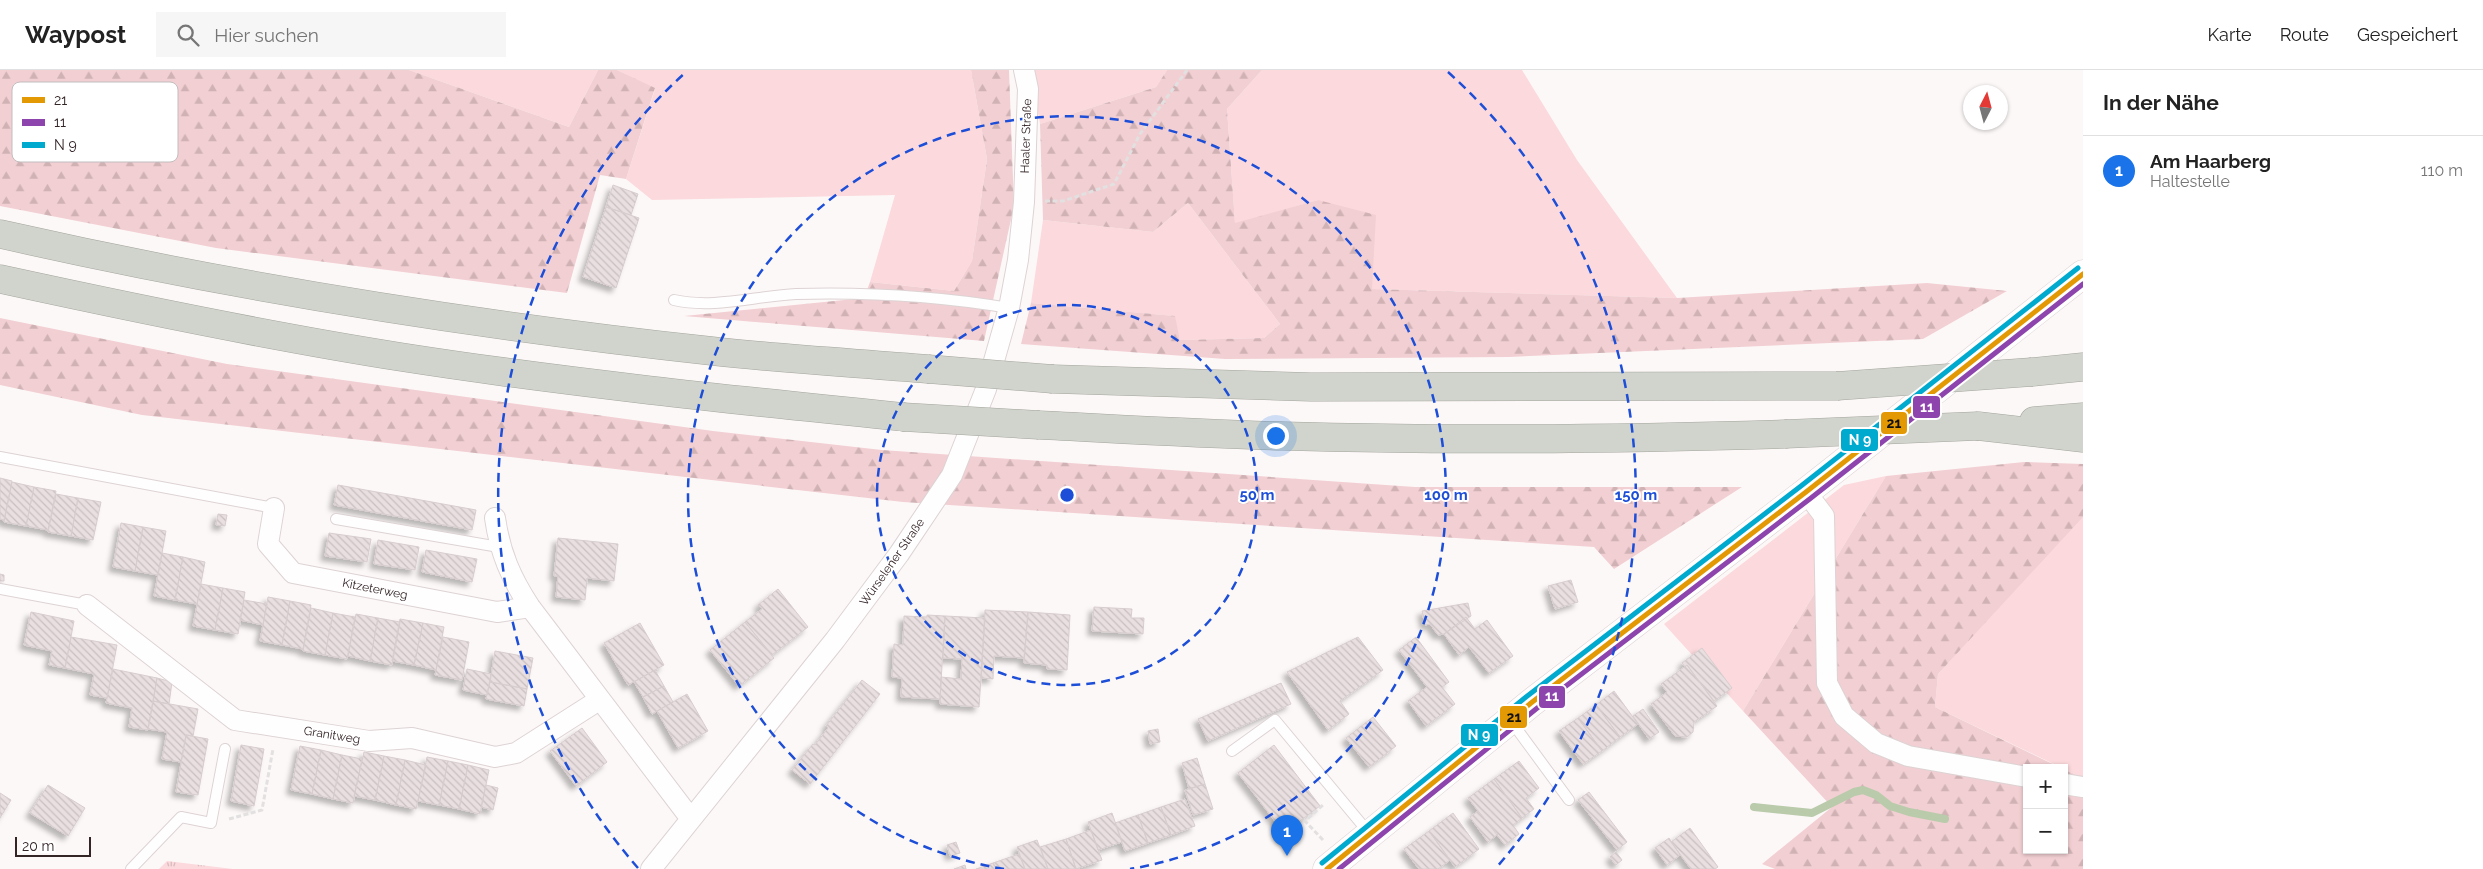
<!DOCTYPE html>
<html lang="de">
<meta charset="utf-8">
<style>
body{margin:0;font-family:Raleway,sans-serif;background:#f6f6f6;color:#222}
.controls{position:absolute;right:15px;bottom:15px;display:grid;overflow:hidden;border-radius:0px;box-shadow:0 1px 4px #0004}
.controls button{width:45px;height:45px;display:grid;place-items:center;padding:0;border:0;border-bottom:1px solid #e0e0e0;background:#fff;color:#222;font:25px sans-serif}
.compass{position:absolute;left:1963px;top:15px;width:45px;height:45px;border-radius:50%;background:#fff;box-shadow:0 1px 4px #0004;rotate:6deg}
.scale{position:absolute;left:15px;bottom:12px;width:76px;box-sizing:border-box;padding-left:5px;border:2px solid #332426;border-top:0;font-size:14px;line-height:18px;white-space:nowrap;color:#332426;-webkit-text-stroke:4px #fff;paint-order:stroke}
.you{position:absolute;left:1275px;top:365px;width:18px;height:18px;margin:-12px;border:4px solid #fff;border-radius:50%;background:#1a73e8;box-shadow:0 0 0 8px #1a73e833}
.badge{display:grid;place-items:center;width:32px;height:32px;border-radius:50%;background:#1a73e8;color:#fff;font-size:16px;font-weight:700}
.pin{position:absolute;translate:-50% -41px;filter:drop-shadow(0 1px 2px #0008)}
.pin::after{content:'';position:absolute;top:26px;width:18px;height:15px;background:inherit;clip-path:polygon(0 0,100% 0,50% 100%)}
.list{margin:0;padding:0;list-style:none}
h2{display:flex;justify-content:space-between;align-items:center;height:65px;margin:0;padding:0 20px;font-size:21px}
h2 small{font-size:16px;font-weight:400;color:#767676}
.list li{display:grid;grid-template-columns:32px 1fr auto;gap:15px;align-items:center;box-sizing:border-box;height:70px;padding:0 20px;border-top:1px solid #e0e0e0}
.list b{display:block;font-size:19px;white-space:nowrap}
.list p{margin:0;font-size:16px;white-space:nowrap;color:#767676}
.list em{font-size:16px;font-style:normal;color:#767676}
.icon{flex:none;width:28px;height:28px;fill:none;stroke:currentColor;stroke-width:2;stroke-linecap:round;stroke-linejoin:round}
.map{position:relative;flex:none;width:2083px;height:799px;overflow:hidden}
header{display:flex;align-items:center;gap:30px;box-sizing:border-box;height:70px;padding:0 25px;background:#fff;border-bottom:1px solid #e0e0e0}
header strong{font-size:24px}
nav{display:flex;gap:28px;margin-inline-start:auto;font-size:18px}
.search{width:350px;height:45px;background:#f6f6f6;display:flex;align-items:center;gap:12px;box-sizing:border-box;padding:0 18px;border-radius:0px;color:#767676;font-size:19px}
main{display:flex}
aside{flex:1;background:#fff}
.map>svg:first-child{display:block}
</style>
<header>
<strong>Waypost</strong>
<div class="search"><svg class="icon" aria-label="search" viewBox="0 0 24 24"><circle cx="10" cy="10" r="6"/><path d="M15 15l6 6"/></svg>Hier suchen</div>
<nav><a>Karte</a><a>Route</a><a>Gespeichert</a></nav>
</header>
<main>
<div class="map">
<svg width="2083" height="799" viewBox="0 0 2083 799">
<defs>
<pattern id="forest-firs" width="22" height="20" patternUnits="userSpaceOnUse" patternTransform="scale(1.25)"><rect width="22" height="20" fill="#f2cfd3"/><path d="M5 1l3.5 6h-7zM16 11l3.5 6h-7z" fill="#d0b2b5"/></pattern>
<pattern id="park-tufts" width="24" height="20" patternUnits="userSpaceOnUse" patternTransform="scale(1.25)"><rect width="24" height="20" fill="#fbd9dc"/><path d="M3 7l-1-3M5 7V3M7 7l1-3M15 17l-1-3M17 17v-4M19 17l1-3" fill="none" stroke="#d8babd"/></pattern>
<pattern id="building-back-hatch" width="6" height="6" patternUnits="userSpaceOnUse" patternTransform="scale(1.25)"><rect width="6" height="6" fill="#e9dfe0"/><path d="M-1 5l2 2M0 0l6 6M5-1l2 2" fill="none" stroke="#c8bfc0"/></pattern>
<filter id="shadow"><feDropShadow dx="-4.5" dy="4.5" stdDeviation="2.5" flood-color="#0004"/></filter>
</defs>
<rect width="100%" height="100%" fill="#fdf8f8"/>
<path fill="#fbd9dc" d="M409 0H598L569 57Z
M617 0H971L987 89 972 191 954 221 870 212 895 125 652 130 626 109 655 19Z
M1031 0H1167L1156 17 1040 54Z
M1262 0H1522L1577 90 1677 228 1372 219 1318 130 1235 154 1227 39Z
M1188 133 1280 254 1264 268 1180 270 1174 246 1031 233 1043 150 1153 162Z
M1886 406 1743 641 1664 554 1844 415Z
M2081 447H2083V708L1935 637 1938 604Z"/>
<path fill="url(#forest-firs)" d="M0 0H409L569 57 598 0H617L655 18 626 109 600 105 567 223 216 178 0 136Z
M971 0H1009L1014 136 984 271 684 246 864 228 870 212 954 221 972 191 987 89Z
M1167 0H1262L1227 39 1235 153 1318 130 1376 145 1372 219 1677 228 1927 213 2007 221 1923 269 1509 287 1225 289 1021 274 1031 233 1175 246 1180 270 1264 268 1280 254 1188 133 1153 162 1043 150 1040 54 1156 17Z
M0 248 227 294 713 361 882 380 1415 417H1742L1614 499 1594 477 903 432 142 345 0 315Z
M2024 392 2083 394V447L1938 604 1935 637 2061 698H2027V780H2064V699L2083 708V799H1775L1762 794 1832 737 1743 641 1886 406Z"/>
<path fill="url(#park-tufts)" d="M167 791 233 799H159Z"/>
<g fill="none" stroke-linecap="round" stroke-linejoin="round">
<path stroke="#b9cbab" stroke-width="8" d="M1754 737 1812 743 1854 722 1863 720 1876 725 1890 736 1909 742 1945 749"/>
</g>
<path fill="url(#building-back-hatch)" stroke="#d7cdce" filter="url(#shadow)" d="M613 115 638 124 631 145 606 137Z
M606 137 639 148 616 218 583 207Z
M0 408 12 411 4 450 0 449Z
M12 412 34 417 26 456 4 452Z
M338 415 476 440 472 460 334 435Z
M34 417 56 421 48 460 26 456Z
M56 424 78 428 71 466 48 462Z
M78 428 101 432 93 470 71 466Z
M218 444 227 445 225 456 216 455Z
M121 453 143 457 135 501 113 497Z
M143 457 166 461 158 505 135 501Z
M329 463 371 469 367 492 325 486Z
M558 468 618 474 614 511 587 508 585 530 556 527 558 506H554Z
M378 470 419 477 415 500 374 494Z
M426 480 477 489 472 512 422 502Z
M162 483 183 487 175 530 154 526Z
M183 487 205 492 197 534 175 530Z
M0 504 4 505V511H0Z
M1571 510 1578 532 1555 539 1548 516Z
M201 514 223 518 215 560 193 556Z
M223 518 245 522 238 564 215 560Z
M778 519 808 557 772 585 745 552 762 539 758 535Z
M268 527 290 531 282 575 260 571Z
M244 530 267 534 263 555 240 550Z
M290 531 311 535 303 579 282 575Z
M1468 533 1471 546 1444 564 1438 565 1430 554 1425 555 1422 541Z
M1094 537 1132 539 1131 548H1144L1143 564 1092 561Z
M311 538 333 543 325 585 303 581Z
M985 540 1028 542 1024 588 994 586 993 609 981 608Z
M31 542 74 551 65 598 49 595 52 581 24 575Z
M1028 542 1070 545 1067 600 1047 599V595L1024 593Z
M333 543 355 547 347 589 325 585Z
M356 544 378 548 370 591 348 586Z
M927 545 945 546 940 629 901 627 902 608 892 607 894 574 903 575 904 546 927 547Z
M945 546 985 548 979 637 940 634 941 607 961 609 962 589 943 588Z
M1466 547 1475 559 1487 550 1513 586 1489 603 1469 577 1459 585 1444 564Z
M378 548 400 552 392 595 370 591Z
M400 549 423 553 414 595 392 591Z
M745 552 774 588 739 616 710 580Z
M423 553 444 557 436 600 414 595Z
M640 553 664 595 628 615 604 573Z
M71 567 117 575 107 628 90 625 94 604 65 598Z
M443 567 469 572 462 610 435 605Z
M1358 567 1383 600 1340 631 1349 644 1328 660 1287 602Z
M1416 567 1449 612 1442 617 1455 634 1426 656 1408 631 1427 617 1399 580Z
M1702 578 1732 618 1714 631 1687 595 1685 597 1682 593Z
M495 581 533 588 527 619 490 612Z
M1687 595 1717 636 1694 652 1693 662 1687 667 1675 666 1651 634 1667 622 1661 614Z
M113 599 157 608 148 660 129 657 132 638 106 633Z
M467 599 491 604 487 625 463 620Z
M655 600 664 616 643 627 634 612Z
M157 608 172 612 169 634 153 631Z
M862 610 880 624 810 714 792 700 813 674 815 675 828 658 826 656Z
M490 612 527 619 524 636 486 629Z
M1281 613 1291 634 1208 671 1198 649Z
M664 616 673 632 652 644 643 627Z
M1614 621 1638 654 1620 667 1596 635Z
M687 624 708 661 678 678 657 641Z
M153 631 198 639 193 666 186 665 181 692 162 689 167 662 148 659Z
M1596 635 1620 667 1602 681 1578 648Z
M1643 639 1659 662 1649 669 1633 646Z
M1373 647 1396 676 1369 697 1346 668Z
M1578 648 1602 681 1583 694 1559 661Z
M582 658 607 692 576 716 550 681Z
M1158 659 1160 672 1150 674 1148 661Z
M186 665 208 669 198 725 176 722Z
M241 675 264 679 254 736 231 731Z
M1274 675 1320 736 1284 763 1238 703Z
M300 676 321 680 312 724 291 720Z
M321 680 342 685 333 729 312 724Z
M364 682 384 686 375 730 354 726Z
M342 685 362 689 353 733 333 729Z
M384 686 405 690 396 735 375 730Z
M427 687 448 691 439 735 418 731Z
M1197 688 1205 714 1189 719 1182 693Z
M405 690 426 695 416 739 396 735Z
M448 691 468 695 459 739 439 735Z
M1519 691 1539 718 1526 728 1534 739 1522 748 1494 709Z
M468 695 489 700 480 744 459 739Z
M1494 709 1522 748 1513 755 1519 764 1505 775 1468 728Z
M1205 714 1213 739 1193 745 1185 720Z
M48 715 85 738 68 766 30 743Z
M486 715 498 718 493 740 481 737Z
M1589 722 1627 772 1617 780 1578 730Z
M0 723 11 730 0 748Z
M1185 729 1195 756 1171 765 1161 737Z
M1161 737 1171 765 1148 773 1138 745Z
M1478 741 1498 764 1488 772 1470 747Z
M1112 743 1122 772 1098 780 1088 752Z
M1453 743 1479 779 1455 797 1429 761Z
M1138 745 1148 773 1125 781 1115 753Z
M1690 758 1718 797 1715 799H1691L1671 772Z
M1091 760 1102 790 1076 799 1066 769Z
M1429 761 1450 790 1438 799H1419L1404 779Z
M1669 768 1680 785 1667 795 1655 778Z
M1066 769 1076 799H1048L1040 777Z
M1037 770 1048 799H1025L1017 777Z
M956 772 960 783 950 786 947 775Z
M1616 782 1622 790 1616 795 1610 787Z
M1019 784 1025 799H996L993 793Z
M993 793 996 799H976Z
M965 795 966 799H954Z"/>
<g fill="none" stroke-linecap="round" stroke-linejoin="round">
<g stroke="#ddd3d4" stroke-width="12">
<path id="lane" d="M674 230C714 239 755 226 796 224 868 222 937 226 1009 238
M0 387 274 438
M336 449 499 477
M0 519 87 535
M1511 651 1569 730
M1232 681 1275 650 1369 763
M131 799 181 747 211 753 225 679"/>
</g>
<g stroke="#ddd3d4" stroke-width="22">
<path id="street" d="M1806 422 1824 446 1827 613 1844 646 1876 673 1908 686 2027 707
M274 438 268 474 293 503 497 542 530 537
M495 448C500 483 511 508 530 537L691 749
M87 535 235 650 369 671 412 668 495 687 516 683 599 630
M2064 714 2083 717
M651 799 835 570 899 484 952 405 986 319 1009 238 1018 190 1024 132 1028 19 1024 0"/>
</g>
<g stroke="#ddd3d4" stroke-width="29">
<path id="secondary" d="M1327 799 1531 633 1806 422 2083 204"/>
</g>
<g stroke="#a4a69d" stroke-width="29">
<path id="highway" d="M0 164C234 217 473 255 712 281 784 289 856 293 928 299
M0 209C133 238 267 266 401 287 568 313 736 330 903 347
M2032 302 2083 297
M1053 309 1311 317 1837 316
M2034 351 2083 347
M1039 355C1120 359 1202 364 1284 366 1451 371 1618 369 1785 364
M1978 356 2083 368"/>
</g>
<path stroke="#e2e0e0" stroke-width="3" stroke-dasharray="5 2.5" stroke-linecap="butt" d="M1045 131H1063L1114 114 1140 64 1187 0
M229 749 262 740 273 679
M1323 770 1305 751 1323 735"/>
<use href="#lane" stroke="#fffefe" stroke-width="10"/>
<use href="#street" stroke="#fffefe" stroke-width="20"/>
<use href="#secondary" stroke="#fffefe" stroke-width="28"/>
<use href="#highway" stroke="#d0d4cc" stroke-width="28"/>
<g stroke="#a4a69d" stroke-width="29" stroke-linecap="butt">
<path id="highway-bridge" d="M928 299 1053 309
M1837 316 2032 302
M903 347 1039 355
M1785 364 1978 356"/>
</g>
<use href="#highway-bridge" stroke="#d0d4cc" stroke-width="28"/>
<g stroke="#fff" stroke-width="9">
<path id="bus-1" d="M1327 799 1531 633 1806 422 2083 204"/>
</g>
<g stroke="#fff" stroke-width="9">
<path id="bus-2" d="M1339 799 1536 639 1811 428 2083 214"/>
</g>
<g stroke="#fff" stroke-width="9">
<path id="bus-3" d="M1322 793 1526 627 1801 416 2078 198"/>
</g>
<use href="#bus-1" stroke="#e39904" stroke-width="5"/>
<use href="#bus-2" stroke="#8e44ad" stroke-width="5"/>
<use href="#bus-3" stroke="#00a9ce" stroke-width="5"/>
</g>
<g fill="none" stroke="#1d4ed8" stroke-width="2.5" stroke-dasharray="9 6">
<circle cx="1067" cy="425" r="190"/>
<path d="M1004 799A379 379 0 1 1 1130 799"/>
<path d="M638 798A569 569 0 0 1 686 2M1448 2A569 569 0 0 1 1496 798"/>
</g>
<g text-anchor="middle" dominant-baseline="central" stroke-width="4" stroke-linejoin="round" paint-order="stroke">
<g font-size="12" fill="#332426" stroke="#fff">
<text transform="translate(1026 66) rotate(-88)">Haaler Straße</text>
<text transform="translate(892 492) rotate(-55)">Würselener Straße</text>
<text transform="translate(375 519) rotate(11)">Kitzeterweg</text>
<text transform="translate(332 665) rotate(9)">Granitweg</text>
</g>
</g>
<rect x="12" y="12" width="166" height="80" rx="8" fill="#fff" stroke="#c2bdbe" stroke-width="1"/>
<rect x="22" y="27" width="23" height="6" fill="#e39904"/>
<rect x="22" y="49" width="23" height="7" fill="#8e44ad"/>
<rect x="22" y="72" width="23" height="6" fill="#00a9ce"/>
<g font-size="14" fill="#332426">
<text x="54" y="35">21</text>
<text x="54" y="57">11</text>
<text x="54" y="80">N 9</text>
</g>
<circle cx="1067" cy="425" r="8" fill="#1d4ed8" stroke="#fff" stroke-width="2.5"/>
<g font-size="15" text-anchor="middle" font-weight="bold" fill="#1d4ed8" stroke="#fff" stroke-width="4" stroke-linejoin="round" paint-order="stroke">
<text x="1257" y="430">50 m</text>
<text x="1446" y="430">100 m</text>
<text x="1636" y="430">150 m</text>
</g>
<g stroke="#fff" stroke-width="2">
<rect x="1912" y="325" width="29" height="24" rx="5" fill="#8e44ad"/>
<rect x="1880" y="341" width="28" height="24" rx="5" fill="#e39904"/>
<rect x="1840" y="358" width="39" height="24" rx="5" fill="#00a9ce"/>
<rect x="1538" y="615" width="28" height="24" rx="5" fill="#8e44ad"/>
<rect x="1499" y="635" width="29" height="24" rx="5" fill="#e39904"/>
<rect x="1460" y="653" width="39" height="24" rx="5" fill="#00a9ce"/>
</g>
<g font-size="14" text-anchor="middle" font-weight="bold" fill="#fff">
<text x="1927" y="342">11</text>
<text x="1860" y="375">N 9</text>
<text x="1552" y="631">11</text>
<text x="1479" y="670">N 9</text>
</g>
<g font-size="14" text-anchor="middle" font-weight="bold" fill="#111">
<text x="1894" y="358">21</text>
<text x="1514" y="652">21</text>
</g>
</svg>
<div class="controls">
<button>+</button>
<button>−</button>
</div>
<svg class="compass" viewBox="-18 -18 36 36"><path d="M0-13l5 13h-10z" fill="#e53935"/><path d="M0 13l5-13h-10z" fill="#767676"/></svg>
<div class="scale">20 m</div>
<div class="you"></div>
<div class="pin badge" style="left:1287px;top:786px">1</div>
</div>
<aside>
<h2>In der Nähe<small></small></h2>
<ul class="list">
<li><span class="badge">1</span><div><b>Am Haarberg</b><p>Haltestelle</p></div><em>110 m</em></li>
</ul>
</aside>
</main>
